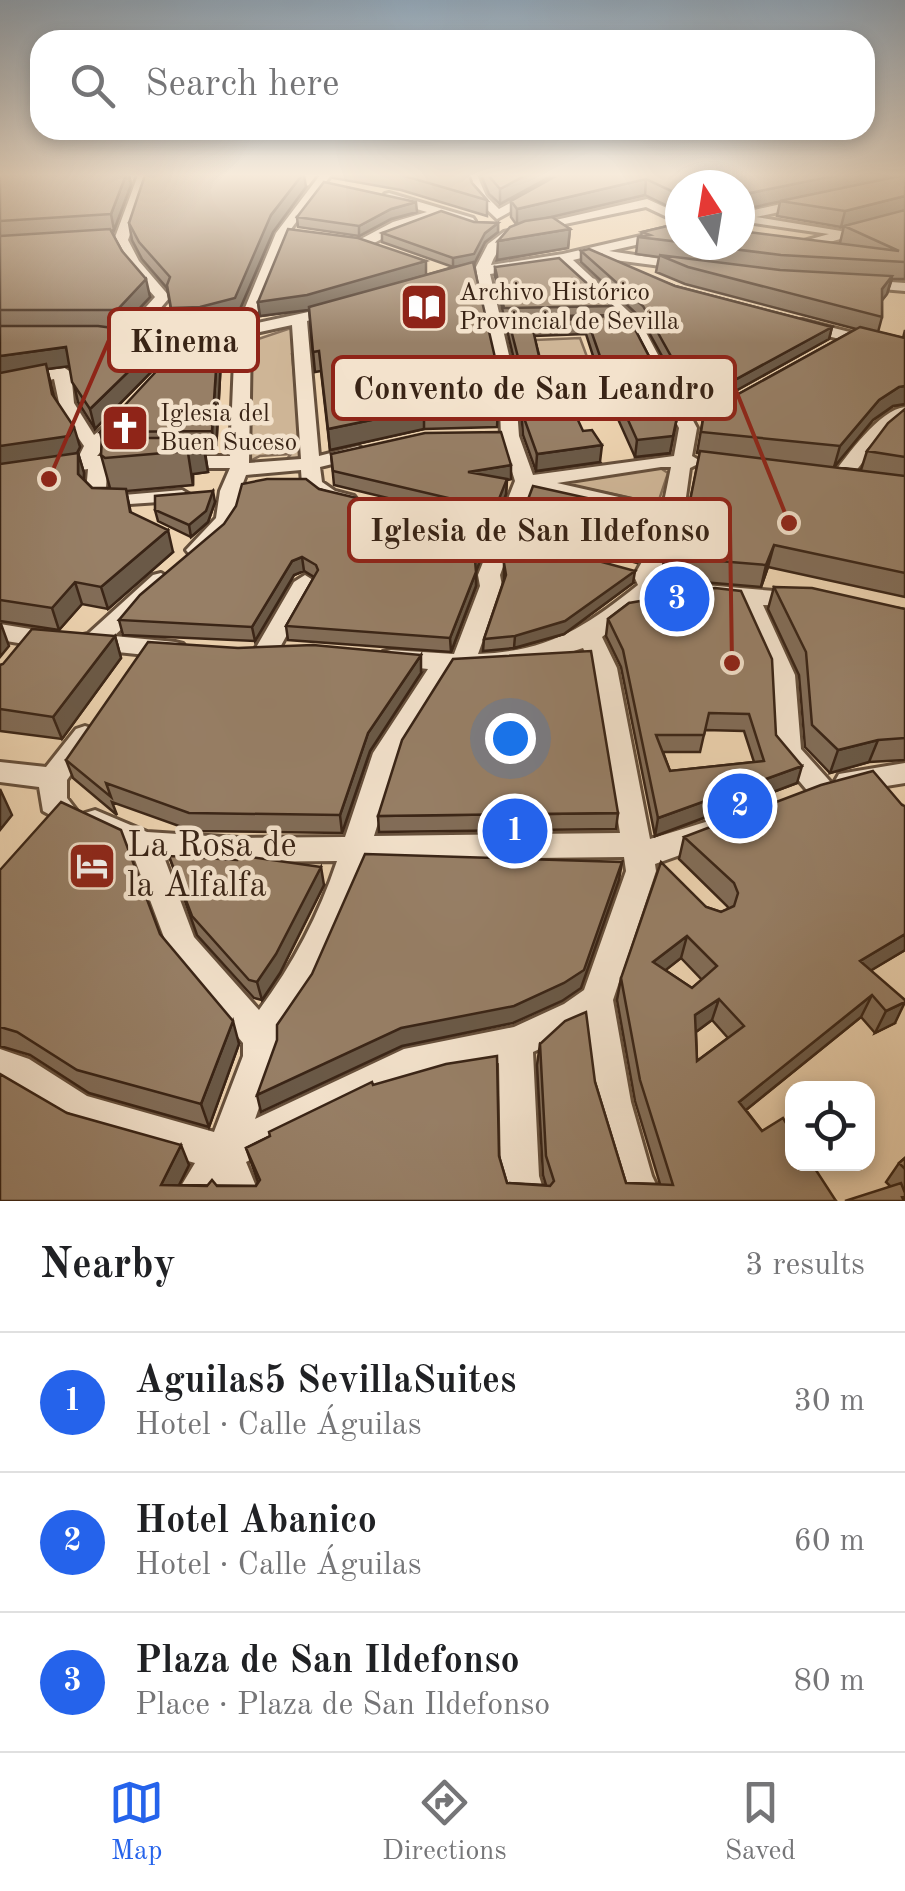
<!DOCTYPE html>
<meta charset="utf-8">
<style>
body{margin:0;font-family:"Old Standard TT",serif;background:#f2f2f2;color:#202124}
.controls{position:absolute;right:30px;bottom:30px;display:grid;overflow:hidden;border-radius:20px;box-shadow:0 5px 15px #0003}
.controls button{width:90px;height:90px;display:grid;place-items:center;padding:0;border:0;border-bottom:2px solid #e0e0e0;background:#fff;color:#202124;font:50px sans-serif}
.compass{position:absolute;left:665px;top:170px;width:90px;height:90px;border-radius:50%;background:#fff;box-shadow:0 5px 15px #0003;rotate:348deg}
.you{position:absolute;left:510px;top:738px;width:35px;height:35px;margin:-25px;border:8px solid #fff;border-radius:50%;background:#1a73e8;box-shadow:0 0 0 15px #1a73e833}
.badge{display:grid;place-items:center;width:65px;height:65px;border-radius:50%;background:#2563eb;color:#fff;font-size:32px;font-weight:700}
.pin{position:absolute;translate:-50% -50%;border:5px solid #fff;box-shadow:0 2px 10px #0006}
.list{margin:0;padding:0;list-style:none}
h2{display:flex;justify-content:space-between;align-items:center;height:130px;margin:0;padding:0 40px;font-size:42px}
h2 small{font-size:32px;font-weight:400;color:#757577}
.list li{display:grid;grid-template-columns:65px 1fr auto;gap:30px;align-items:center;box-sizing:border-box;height:140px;padding:0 40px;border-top:2px solid #e0e0e0}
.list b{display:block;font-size:38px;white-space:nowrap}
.list p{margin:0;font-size:32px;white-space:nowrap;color:#757577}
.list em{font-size:32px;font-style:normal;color:#757577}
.icon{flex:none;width:55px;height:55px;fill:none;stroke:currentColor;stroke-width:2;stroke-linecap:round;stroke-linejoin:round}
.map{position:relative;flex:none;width:905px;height:1201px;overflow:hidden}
.search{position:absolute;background:#fff;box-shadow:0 5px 15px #0003;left:30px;right:30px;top:30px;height:110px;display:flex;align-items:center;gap:25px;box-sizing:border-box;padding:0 35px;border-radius:30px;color:#757577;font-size:38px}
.sheet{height:550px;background:#fff}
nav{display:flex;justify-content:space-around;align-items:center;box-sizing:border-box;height:140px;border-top:2px solid #e0e0e0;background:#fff;font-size:28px;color:#757577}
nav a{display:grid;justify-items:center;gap:5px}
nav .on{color:#2563eb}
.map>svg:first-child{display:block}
</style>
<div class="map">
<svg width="905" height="1201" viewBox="0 0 905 1201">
<rect width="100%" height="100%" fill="#edd3b0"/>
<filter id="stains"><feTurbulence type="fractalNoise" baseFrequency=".002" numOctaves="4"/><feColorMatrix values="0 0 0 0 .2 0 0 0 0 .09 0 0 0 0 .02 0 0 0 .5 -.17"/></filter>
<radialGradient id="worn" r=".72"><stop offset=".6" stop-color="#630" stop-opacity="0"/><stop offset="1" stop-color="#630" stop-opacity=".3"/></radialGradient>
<path fill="#ceb596" stroke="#846c56" stroke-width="2.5" d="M291 328 297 353 292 354 302 457 286 460 291 454 260 456 248 462 245 440 250 439 251 356 246 343Z
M580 338 593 373 545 375 535 340Z
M657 466 668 473 659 500 654 503 566 484 567 480Z"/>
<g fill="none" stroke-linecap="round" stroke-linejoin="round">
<g stroke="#66503c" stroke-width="6">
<path id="minor" d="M138 175H150L128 240 139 261 170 297 141 331 237 327 276 233 320 175H331L288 233 253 324 336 306 343 310 307 321 319 456 358 446 367 452 365 456 320 467 322 482 335 491 354 496 357 500 354 504 321 499 302 484 301 470 246 475 240 491 236 520 204 555H190L186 550 216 518 220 491 230 468H178L169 462 178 456H230L235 336 136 341 120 336 155 297 128 266 114 240ZM292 325 301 459 249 463 251 334Z
M465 175H477L486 196 499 209 562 175H576L497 219 477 200Z
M389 193 473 218 475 221 469 225C436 216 419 218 388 235 378 241 369 247 357 247V241L393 222 427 212 385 200V194Z
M808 198 814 202 812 205 756 217 841 231 905 213V221L790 253 740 245V237L790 245 829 234 740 221V213Z
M647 199 680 214V223L646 207 560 225 558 231C529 236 502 233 491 265L563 254 680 227V235L609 251 687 263 692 264V270L607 259 602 253 573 260 641 323 697 428 692 456 702 462 690 468 682 526 656 576 658 581 810 594 813 599 802 606 763 605 795 675 801 749 835 787 831 795 821 798 811 795 775 752 771 675 740 604 655 595 602 637 617 668 650 839 712 820 722 824 726 832 722 840 655 864 656 871 613 1000 631 1102 652 1176 664 1201H624L622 1196 595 1102 585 1028 533 1052 539 1176 547 1201H509L501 1176 499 1063 407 1082 246 1162 262 1201H224L220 1191 214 1201H172L195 1163 79 1130 0 1083V1049L29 1059 87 1096 214 1132 243 1056V1043L171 956 132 852 85 829 81 821 85 813 95 810 147 832 239 838 345 837 373 753 428 669 383 664 379 658 383 652 391 650 454 654 480 586 478 575 515 481 501 436 499 381 476 276 448 280 441 276 476 267 488 244 504 232ZM560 263 627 325 679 428 674 456 533 475 519 436 515 381 490 274ZM661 467H671L663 507 557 483ZM532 488 662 519V526L634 576 638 585C584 628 549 651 478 654L502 586 500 575ZM583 648 593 668 620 833 374 836 399 755 453 670 462 673 530 665ZM164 857 239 862 337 861C319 915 293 964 259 1010L194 937ZM624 857 626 871 584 990 564 1004 514 1027 404 1049 255 1119 277 1056V1041L312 990 356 894 366 860Z
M863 280 905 283V291L858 287 856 284Z
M802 320 905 346V356L797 328V322Z
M63 367 71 372 74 403 94 435 124 411 133 416 97 456H131L140 462 131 468H107L106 490 112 496 182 490 192 496 189 500 100 506 86 492 88 469 0 483V471L77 460 84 446 61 412 54 379 0 390V380Z
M905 407V419L879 441 848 481H834L831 477C846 457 880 409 905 407Z
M161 573 172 580 169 585 114 636 175 642 183 644 187 650 183 656 175 658 79 648 75 642 79 636 88 634 153 575Z
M305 575 316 582 278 651 274 657H258L254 651 294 582Z
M0 624 55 633 67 641 55 649 0 640Z
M85 726 94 729 98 736 67 780V798L77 811 73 819 63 822 43 811 39 787 0 782V762L46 767 76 729Z
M905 763V783L849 792 839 788 835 781 839 774Z"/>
</g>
<use href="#minor" fill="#f3e2cc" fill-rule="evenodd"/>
</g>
<path fill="#826d58" stroke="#392416" stroke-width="2.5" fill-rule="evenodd" d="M0 175H129L131 185 114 230 111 231 122 251 150 297 121 328H114L169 354 95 429 78 402 70 366 47 369 54 397 80 447 77 453H78L84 473V480L92 488H110L101 455 102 440 100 432 218 339 221 359 216 452H205L208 472 193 474V485L126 491 131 513 173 552 108 609 82 604 59 630 0 621Z
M332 175H469L472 183 487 200V216L401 190 333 178Z
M481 175H553L500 204 489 194Z
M557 175H905V279H892L887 294 882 300V317L878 332 903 338 905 330V404L893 406 873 420 834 467 861 470 867 451 905 409V597L768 567 761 587 690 581 662 572 666 550 689 506 700 453H697L704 413 856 329 685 284 656 272 659 257 636 254 638 237 641 236 642 232 680 223V245L840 243 844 226 857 223 841 227 777 216 780 202 680 185V212L645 195 550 217 570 229 568 248 497 260 516 224 511 217V201Z
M306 187 273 232 237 316 204 325 174 326 167 288 142 259 132 240 129 223Z
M417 212 391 219 359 236 298 227 297 217Z
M474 222 498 223V232L485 242 474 263 498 407 497 427 424 429 330 450 321 371 315 372 309 309 260 316 258 302 426 275 453 267 382 242V233Z
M581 251 675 286 832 327 829 339 694 414 641 318 581 262Z
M495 267 612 306 611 315 504 317 495 276Z
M628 316 678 412 670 453 635 457 609 399 560 402 561 419 600 462 536 471 523 435 519 381 508 334V318ZM586 334 595 362 541 365 534 336Z
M331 454 511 479 507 480 506 494 495 524 334 485Z
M319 489 487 543 476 570V586L451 652 288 640 286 626 314 577 304 571 294 575 255 641 123 635 119 620Z
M215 502 208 522 191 537 158 521 155 510Z
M521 518 657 527 637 563 520 530Z
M504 563 633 583 564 634 514 648 483 651 484 639 504 580Z
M774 587 905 609V760L869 762 830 773 805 747 799 675 768 609Z
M629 603 776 735 797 783 655 836 621 667 606 636 608 619ZM705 730 744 731 754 762 670 771 663 752H700Z
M115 636 121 658 62 739 0 731V665Z
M421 673 370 751 342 833 193 831 112 802 117 815 73 778 66 760Z
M902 805 905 950 871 970 895 1023 875 1033 861 1017 746 1110 762 1131 836 1201H0L67 1113 189 1165 179 1185 256 1186 258 1182 246 1148 373 1085 499 1156 507 1183 546 1185 543 1175 537 1065 540 1044 595 1082 626 1183 660 1184 635 1101 617 1000 621 978 706 907 721 912 729 909 727 906 679 859 684 837ZM681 958 702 980 692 988 665 970ZM712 1020 728 1038 697 1061 696 1032Z
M618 813 616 829 379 832 378 816Z
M169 856 324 885 280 973 262 1000 254 998 197 935Z
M0 870 160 934 239 1044 209 1127 89 1093 30 1055 0 1046Z
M905 1158V1201L886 1182 899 1163Z"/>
<path fill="#6a5947" stroke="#392416" stroke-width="2.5" d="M126 175H129L131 185 114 230 111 214Z
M302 175H304L306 187 273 232 237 316 204 325 200 307Z
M526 175H553L500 204V189Z
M838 175H905L740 210V195Z
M646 179 645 195 517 225V209Z
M905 196V211L841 227 845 211Z
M416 202 417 212 391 219 359 236V226L391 209Z
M498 223V232L485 242 474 264 453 267V258Z
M570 229 568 248 497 260 498 241Z
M426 261V275L308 310 260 316 258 302Z
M892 276 887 294 877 307 882 289Z
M146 279 150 297 121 328 117 310Z
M832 327 829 339 694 414 696 401Z
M166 335 169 354 95 429 90 409Z
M218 339 221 359 216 452 212 431Z
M66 347 71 366 47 369 58 414 0 376V356Z
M905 386V404L893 406 873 420 834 467 840 446 879 400 899 387Z
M424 409V429L330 450 328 429Z
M678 412 670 453 635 457 637 440Z
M74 427 80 447 75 457 0 467V446Z
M202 438 208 472 193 474V485L186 440Z
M602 445 600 462 536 471 537 454Z
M78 453 84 473 83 495 78 474Z
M511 465V479L507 480 506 494 495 524V509L468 472Z
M213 491 215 502 208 522 191 537 189 525Z
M659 514 657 527 637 563 639 549Z
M487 529V543L475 574V560Z
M168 530 173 552 108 609 101 587Z
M774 545 768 567 761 587 766 565Z
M302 557 304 571 294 575 255 641 252 627 292 561Z
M635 571 633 583 564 634 514 648 515 636Z
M476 572V586L451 652 450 638Z
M75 582 82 604 59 630 52 608Z
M1 624 9 646 0 657V624Z
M115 636 121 658 62 739 53 717Z
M421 655V673L370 751 342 833 340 815 368 733Z
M878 740 869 762 830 773 838 750Z
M802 766 797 783 655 836 658 818Z
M0 789 12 815 0 830Z
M622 862 619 880 581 988 562 1001 513 1023 402 1046 261 1112 257 1095Z
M321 867 324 885 280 973 262 1000 257 982Z
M905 934V950L850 983 860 961Z
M687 936 681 958 648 984 653 962Z
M872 995 861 1017 731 1122 739 1102Z
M719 999 712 1020 689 1037 695 1015Z
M905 1002 895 1023 875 1033 886 1011Z
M233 1021 239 1044 209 1127 201 1104Z
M181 1145 189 1165 171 1201 161 1185Z"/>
<path fill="#977f66" stroke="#392416" stroke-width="2.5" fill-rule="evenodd" d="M0 175H126L111 214 0 221Z
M145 175H302L271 215 235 298 200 307 171 308 167 285 170 277 139 242 129 223Z
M401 175H469L472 183 487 200Z
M488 175H526L500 189Z
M558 175H838L740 195V185H680V195L646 179 517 209 511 201Z
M905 175V196L845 211 780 201Z
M324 182 416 202 391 209 359 226 297 217Z
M905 210V262L781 255 701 245H740V231L899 251 844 226Z
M441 211 474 222 498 223 485 233 474 254 453 258 382 233Z
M552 217 570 229 498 241 510 227 525 221Z
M680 223V242L638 237 650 235 642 232Z
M110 229 122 251 146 279 117 310H0V236Z
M288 229 358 238 426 261 307 295 258 302Z
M589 249 675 286 832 327 696 401 643 306 581 251Z
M659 255 780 270 892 276 882 289V317L688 267Z
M559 258 612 306 504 308 495 267Z
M473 262 496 362 498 407 424 409 328 429 319 351 313 352 309 307Z
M628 316 678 412 673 436 637 440 611 382 558 386 561 419 577 418 583 431 592 430 602 445 537 454 524 418 520 365 508 318ZM587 319 602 362 541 365 531 321Z
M0 326H98L166 335 90 409 72 382 66 347 0 356Z
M860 327 905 338V386L899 387 879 400 840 446 701 432 704 413Z
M189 336 218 339 212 431 100 432Z
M46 364 52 394 74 427 69 436 0 446V373Z
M905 409V457L867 451 888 423Z
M501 432 511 465 468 472 507 479 495 509 333 471 331 454 425 433Z
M102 438H202L186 440 187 451 105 458 101 455Z
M700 451 905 476V573L774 545 766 565 694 559 666 550 689 506Z
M78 453V474L92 488 126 489 130 512 168 530 101 587 75 582 52 608 0 600V464Z
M267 479H306L319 489 487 529 475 560 476 572 450 638 286 626 318 570 316 565 302 557 292 561 252 627 119 620 140 595 224 524 236 506 242 484Z
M533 486 659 514 639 549 521 518Z
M213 491 206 511 189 525 155 510V496Z
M514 538 635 571 565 621 515 636 484 639 506 575 504 563Z
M774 587 812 588 905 609V738L878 740 838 750 812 725 806 652Z
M715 588 741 591 772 659 776 735 802 766 658 818 623 650 608 619 629 603ZM709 713 749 714 764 761 670 771 656 735H704Z
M32 629 115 636 53 717 0 709V665L3 664Z
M148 642 238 648 313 645 421 655 368 733 340 815 189 813 106 783 111 797 66 760Z
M591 651 618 813 378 816 402 740 453 659Z
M873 771 902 805 905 806V934L860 961 905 1000V1002L886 1011 872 995 739 1102 762 1131 783 1118 792 1133V1164H812L836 1201H0V1074L67 1113 181 1145 161 1185 207 1186 212 1180 217 1186H256L260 1180 246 1148 270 1136 269 1132 372 1082 373 1085 446 1064 497 1056 499 1156 507 1183 550 1186 554 1181 546 1156 540 1044 565 1021 586 1012 595 1082 626 1183 673 1185 640 1080 621 978 661 862 706 907 721 912 734 906 738 893 734 883 684 837 821 785ZM687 936 717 966 692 988 653 962ZM719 999 744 1026 697 1061 695 1015Z
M61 802 121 830 160 934 233 1021 201 1104 77 1070 17 1032 0 1027V870Z
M365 854 622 862 584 970 564 983 514 1006 401 1028 257 1095 277 1040V1025L312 974Z
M237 855 321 867 276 954 257 982 249 980 192 916 169 856 237 860Z
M905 1158V1169L899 1163Z
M901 1183 905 1193V1196L902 1197 904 1201H845Z"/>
<linearGradient id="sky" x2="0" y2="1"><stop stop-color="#91a9bd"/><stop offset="0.51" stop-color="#f7ebdb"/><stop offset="1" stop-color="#f7ebdb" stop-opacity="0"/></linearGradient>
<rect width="905" height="343" fill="url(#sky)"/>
<defs>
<g id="library-square" transform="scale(2.5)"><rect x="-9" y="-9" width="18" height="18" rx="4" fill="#8f2418" stroke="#f3e2cc"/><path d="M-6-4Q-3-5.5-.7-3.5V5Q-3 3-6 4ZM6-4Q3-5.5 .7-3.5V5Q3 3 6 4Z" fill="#fff"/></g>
<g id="church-square" transform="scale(2.5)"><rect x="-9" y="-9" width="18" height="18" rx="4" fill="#8f2418" stroke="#f3e2cc"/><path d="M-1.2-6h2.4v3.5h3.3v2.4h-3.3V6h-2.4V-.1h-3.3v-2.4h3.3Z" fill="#fff"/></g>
<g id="hotel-square" transform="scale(2.5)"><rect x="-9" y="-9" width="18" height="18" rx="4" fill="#8f2418" stroke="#f3e2cc"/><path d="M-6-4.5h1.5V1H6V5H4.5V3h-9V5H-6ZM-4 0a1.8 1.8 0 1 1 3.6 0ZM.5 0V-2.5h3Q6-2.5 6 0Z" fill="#fff"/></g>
</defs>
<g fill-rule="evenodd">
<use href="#library-square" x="424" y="307"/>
<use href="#church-square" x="125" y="428"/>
<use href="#hotel-square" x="92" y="866"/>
</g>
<g text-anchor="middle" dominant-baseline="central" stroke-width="9" stroke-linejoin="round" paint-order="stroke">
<g font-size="25" fill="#392416" stroke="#f3e2cc" text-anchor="start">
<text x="459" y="293">Archivo Histórico<tspan x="459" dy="29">Provincial de Sevilla</tspan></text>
<text x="160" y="414">Iglesia del<tspan x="160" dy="29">Buen Suceso</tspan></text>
</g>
<g font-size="35" fill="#392416" stroke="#f3e2cc" text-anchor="start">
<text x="127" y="846">La Rosa de<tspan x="127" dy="40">la Alfalfa</tspan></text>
</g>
</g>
<path fill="none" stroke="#8f2418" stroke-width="4" d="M49 479L109 340M789 523L735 388M732 663L730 530"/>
<g fill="#8f2418" stroke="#f3e2cc" stroke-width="4">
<circle cx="49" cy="479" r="10"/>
<circle cx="789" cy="523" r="10"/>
<circle cx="732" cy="663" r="10"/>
</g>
<g fill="#f3e2cc" stroke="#8f2418" stroke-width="4">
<rect x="109" y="309" width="149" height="62" rx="10"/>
<rect x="333" y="357" width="402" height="62" rx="10"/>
<rect x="349" y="499" width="381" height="62" rx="10"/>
</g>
<g font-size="32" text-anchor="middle" font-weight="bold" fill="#392416">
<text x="184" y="352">Kinema</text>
<text x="534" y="399">Convento de San Leandro</text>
<text x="540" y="541">Iglesia de San Ildefonso</text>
</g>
<rect width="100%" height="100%" filter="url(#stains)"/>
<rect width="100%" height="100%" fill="url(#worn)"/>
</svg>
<div class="controls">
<button><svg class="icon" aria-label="locate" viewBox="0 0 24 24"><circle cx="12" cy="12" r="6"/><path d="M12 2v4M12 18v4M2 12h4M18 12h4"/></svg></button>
</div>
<svg class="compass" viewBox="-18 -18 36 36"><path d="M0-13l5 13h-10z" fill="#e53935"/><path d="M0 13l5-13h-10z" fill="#757577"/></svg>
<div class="you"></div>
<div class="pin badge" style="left:515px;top:831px">1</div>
<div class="pin badge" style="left:740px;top:806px">2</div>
<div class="pin badge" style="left:677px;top:599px">3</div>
<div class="search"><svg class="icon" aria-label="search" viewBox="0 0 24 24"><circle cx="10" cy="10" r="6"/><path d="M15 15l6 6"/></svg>Search here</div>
</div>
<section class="sheet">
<h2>Nearby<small>3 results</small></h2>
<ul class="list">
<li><span class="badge">1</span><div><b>Aguilas5 SevillaSuites</b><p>Hotel · Calle Águilas</p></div><em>30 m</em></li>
<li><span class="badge">2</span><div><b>Hotel Abanico</b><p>Hotel · Calle Águilas</p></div><em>60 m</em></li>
<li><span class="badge">3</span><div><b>Plaza de San Ildefonso</b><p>Place · Plaza de San Ildefonso</p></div><em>80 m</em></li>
</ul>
</section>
<nav>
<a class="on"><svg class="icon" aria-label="map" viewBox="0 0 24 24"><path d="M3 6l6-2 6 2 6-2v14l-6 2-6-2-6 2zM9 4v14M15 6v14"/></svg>Map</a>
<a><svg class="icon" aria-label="directions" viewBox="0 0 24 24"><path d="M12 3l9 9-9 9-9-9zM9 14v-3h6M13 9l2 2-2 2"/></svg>Directions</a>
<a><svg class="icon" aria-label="saved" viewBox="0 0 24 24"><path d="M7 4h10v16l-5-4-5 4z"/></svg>Saved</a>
</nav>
